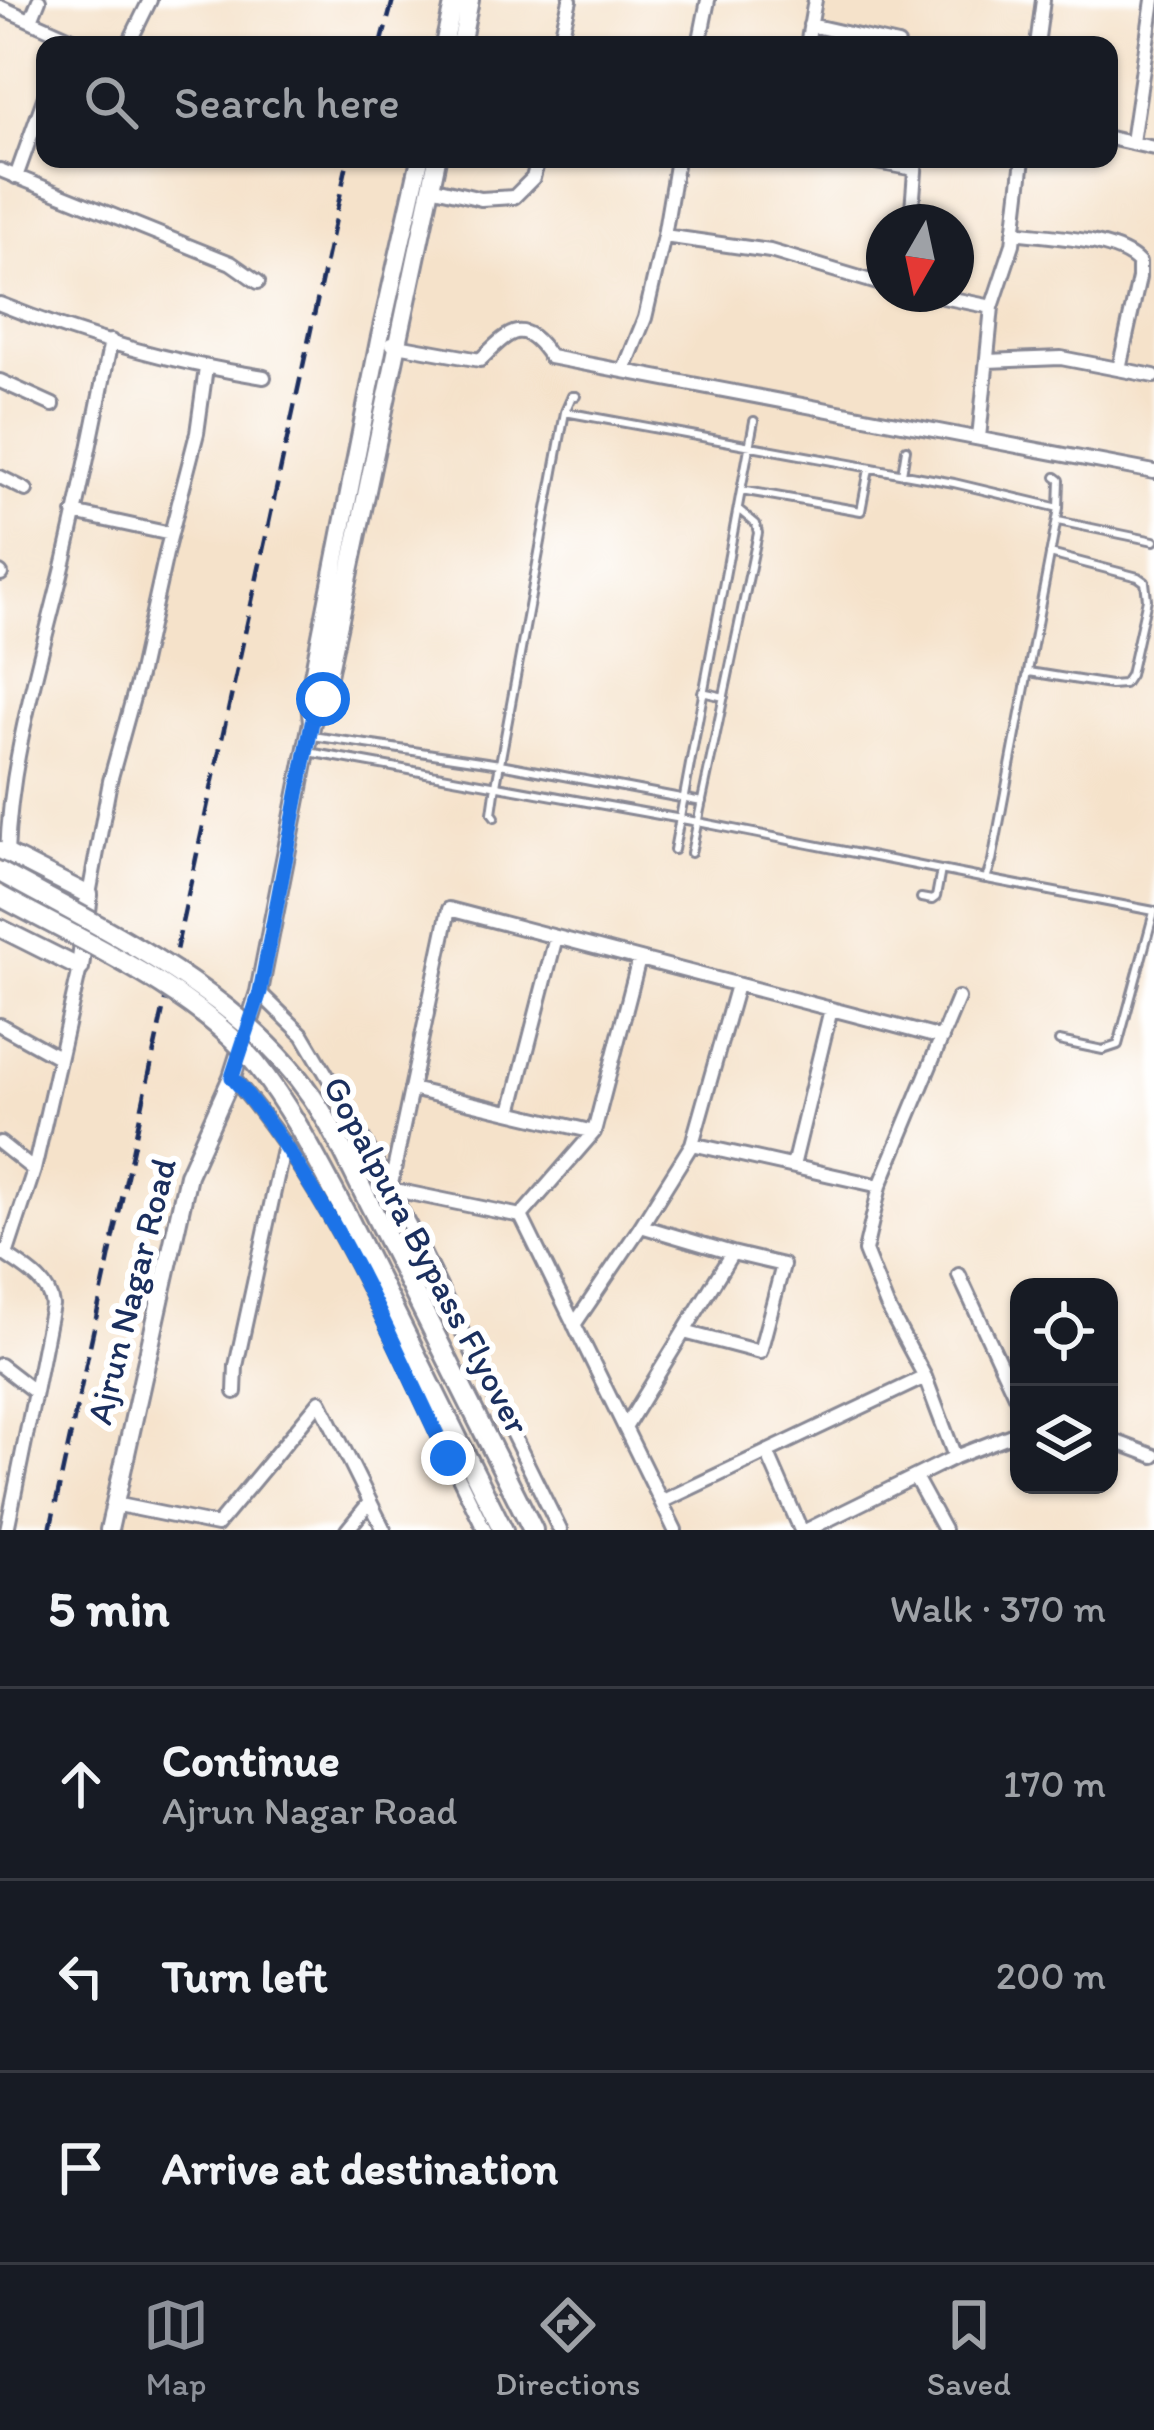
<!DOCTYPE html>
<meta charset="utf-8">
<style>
body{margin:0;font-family:Itim,sans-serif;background:#20242c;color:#f1f3f6}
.controls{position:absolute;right:36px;bottom:36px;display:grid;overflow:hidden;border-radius:24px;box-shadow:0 3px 9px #0004}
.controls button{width:108px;height:108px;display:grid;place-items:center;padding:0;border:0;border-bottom:3px solid #363941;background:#171b24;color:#f1f3f6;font:60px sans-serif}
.compass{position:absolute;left:866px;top:204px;width:108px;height:108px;border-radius:50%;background:#171b24;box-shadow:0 3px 9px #0004;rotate:189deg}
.stop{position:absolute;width:36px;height:36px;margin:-27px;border:9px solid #1a73e8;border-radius:50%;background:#fff}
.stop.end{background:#1a73e8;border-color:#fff;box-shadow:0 3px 12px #0008}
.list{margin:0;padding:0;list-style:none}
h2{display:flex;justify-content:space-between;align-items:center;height:156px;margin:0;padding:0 48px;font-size:51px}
h2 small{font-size:39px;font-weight:400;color:#9ea1a6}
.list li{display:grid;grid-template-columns:78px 1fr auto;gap:36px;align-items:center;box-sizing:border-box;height:192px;padding:0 48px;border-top:3px solid #363941}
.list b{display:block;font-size:45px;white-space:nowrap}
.list p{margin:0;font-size:39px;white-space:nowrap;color:#9ea1a6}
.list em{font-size:39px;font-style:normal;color:#9ea1a6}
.icon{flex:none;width:66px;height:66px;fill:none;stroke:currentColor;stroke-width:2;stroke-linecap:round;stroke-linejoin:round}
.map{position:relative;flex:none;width:1154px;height:1530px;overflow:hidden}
.search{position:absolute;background:#171b24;box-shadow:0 3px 9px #0004;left:36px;right:36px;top:36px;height:132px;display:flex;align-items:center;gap:30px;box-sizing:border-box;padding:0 42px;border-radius:24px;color:#9ea1a6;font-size:45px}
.sheet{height:732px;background:#171b24}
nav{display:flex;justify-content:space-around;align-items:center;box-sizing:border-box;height:168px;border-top:3px solid #363941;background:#171b24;font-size:33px;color:#9ea1a6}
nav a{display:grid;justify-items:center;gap:6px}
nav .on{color:#8c9099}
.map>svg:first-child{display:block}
</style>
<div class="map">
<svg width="1154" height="1530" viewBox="0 0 1154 1530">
<rect width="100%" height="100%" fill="#fff"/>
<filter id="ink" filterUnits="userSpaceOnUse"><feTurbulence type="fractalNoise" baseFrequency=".00833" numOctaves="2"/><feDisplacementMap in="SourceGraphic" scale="24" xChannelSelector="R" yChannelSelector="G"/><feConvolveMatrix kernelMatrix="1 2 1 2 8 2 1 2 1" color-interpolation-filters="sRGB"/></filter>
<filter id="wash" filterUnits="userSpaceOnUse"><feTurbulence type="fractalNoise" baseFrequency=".004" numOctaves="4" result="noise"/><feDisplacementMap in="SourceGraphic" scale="48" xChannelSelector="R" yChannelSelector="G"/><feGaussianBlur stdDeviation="2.7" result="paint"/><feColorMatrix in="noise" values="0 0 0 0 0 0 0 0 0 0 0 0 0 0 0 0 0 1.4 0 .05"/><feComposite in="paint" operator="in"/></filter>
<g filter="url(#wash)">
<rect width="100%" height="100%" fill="#f5e2ca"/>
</g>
<g filter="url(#ink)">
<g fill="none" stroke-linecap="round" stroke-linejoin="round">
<g stroke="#888894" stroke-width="12">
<path id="lane" d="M565 412 954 483 1059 508
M902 474 906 449
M741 490 861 511 869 469
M1058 521 1154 541
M1029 672 1110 685 1124 684 1130 675 1147 599 1145 582 1138 577 1050 554
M702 692 724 697
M313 736 500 764 702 802
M309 752 698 822 986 879 992 861 1059 508 1060 480 1056 477
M495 817 492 813 496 785 565 412 572 396H576
M674 850 754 421
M691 853 758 533 756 524 738 509
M987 879 1154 911
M921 898 932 900 936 897 941 870
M1059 1041 1103 1050 1118 1045 1154 912"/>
</g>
<g stroke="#888894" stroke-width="18">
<path id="street" d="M0 7 86 45
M31 20 39 0
M810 25 898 45
M128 45 150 0
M559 45 570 0
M699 45 708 0
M807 45 815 0
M1037 45 1043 0
M1109 138 1154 148
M1132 142 1153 0
M859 159 915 169
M0 170 231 263 258 282
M16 177 45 96
M431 187 481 199 514 197 533 178 538 159
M911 222 916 159
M1014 232C1048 237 1116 238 1139 263V278L1119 369
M664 236 770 251 884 285
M928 294 992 307
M0 304C84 338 174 363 264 377
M392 344 480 360C509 332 522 315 550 357L1154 472
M987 361 1061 358 1154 376
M624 370 645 318 664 236 677 159
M0 381 53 405
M979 438 992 307 1013 244 1023 159
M0 477 26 490
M74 513 171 534
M0 573 1 574
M7 854C10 760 38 667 61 575 80 498 95 419 111 341
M89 895 110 781 139 676 167 549 197 433 206 368
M259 992 303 1035 351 1116 412 1230 560 1530
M0 1025 58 1057
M232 1077C346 1207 407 1378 485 1530
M411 1089 594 1132
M511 1112 556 937
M0 1143 34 1170
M692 1144 880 1186
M793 1166 831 1009
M521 1216 594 1132 639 959
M641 1226 692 1144 737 985
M0 1251C20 1266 49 1279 52 1305L35 1392
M6 1255 34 1170 80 968
M959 1275 1019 1404
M574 1325 641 1226 732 1253 625 1428
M684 1332 760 1352 783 1265 732 1253
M0 1365 35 1392 7 1530
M235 1392 236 1366 284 1145
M1109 1439 1154 1456
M767 1452 801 1530
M955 1457 925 1377 887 1306 865 1251 880 1186 958 998
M915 1477 944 1530
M661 1502 925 1377
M114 1504 217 1525 320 1401 384 1530
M347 1530 370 1502
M675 1530 521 1216 390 1189 449 909 942 1038
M807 1530 955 1457 1019 1432"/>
</g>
<g stroke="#888894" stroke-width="22">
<path id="secondary" d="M444 45 454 0
M461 45 470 0
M312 721 309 696 379 341 420 159
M0 850 89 895 80 968 0 928
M109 1530 188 1175 232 1077 259 992 312 722 323 699 437 159"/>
</g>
<g stroke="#888894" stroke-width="24">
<path id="primary" d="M373 1211 533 1530
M347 1216 503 1530"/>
</g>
<use href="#lane" stroke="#fff" stroke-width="6"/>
<use href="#street" stroke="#fff" stroke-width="12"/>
<use href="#secondary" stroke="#fff" stroke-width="16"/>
<use href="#primary" stroke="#fff" stroke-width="18"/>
<path stroke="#1b2f5e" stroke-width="4.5" stroke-dasharray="18 9" stroke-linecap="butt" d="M381 45 393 0
M50 1530 348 159"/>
<g stroke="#888894" stroke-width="24" stroke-linecap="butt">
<path id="primary-bridge" d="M0 872C109 932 239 992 312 1097 336 1132 353 1173 373 1211
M0 896C82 941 197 991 256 1064 293 1111 319 1164 347 1216"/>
</g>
<use href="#primary-bridge" stroke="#fff" stroke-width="18"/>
</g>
</g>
<g fill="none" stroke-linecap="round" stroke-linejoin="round" filter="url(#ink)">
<path stroke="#1a73e8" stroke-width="15" d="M323 699 312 722 260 992 232 1077C328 1188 385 1326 448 1458"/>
</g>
<g text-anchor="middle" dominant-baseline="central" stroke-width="12" stroke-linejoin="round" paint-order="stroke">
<g font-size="36" fill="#1b2f5e" stroke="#fff">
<text transform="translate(427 1255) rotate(62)">Gopalpura Bypass Flyover</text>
<text transform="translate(131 1291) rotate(-76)">Ajrun Nagar Road</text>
</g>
</g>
</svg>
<div class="controls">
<button><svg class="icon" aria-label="locate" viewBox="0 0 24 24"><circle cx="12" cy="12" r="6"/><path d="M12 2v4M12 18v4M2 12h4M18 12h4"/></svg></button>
<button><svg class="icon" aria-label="layers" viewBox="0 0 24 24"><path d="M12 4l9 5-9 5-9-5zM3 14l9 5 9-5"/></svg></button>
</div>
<svg class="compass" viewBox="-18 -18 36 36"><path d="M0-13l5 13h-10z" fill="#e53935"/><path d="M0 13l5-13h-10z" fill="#9ea1a6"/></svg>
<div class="stop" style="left:323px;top:699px"></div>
<div class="stop end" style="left:448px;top:1458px"></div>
<div class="search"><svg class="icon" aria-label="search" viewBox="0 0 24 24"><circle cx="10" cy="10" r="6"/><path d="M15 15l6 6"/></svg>Search here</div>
</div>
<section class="sheet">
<h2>5 min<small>Walk · 370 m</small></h2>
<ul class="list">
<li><svg class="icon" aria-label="ahead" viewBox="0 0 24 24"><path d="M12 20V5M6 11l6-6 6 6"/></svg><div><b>Continue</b><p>Ajrun Nagar Road</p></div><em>170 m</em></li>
<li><svg class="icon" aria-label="left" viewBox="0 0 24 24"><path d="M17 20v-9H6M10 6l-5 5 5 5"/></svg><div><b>Turn left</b></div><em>200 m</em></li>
<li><svg class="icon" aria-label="arrive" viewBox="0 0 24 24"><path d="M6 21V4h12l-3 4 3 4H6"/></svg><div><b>Arrive at destination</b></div></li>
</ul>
</section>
<nav>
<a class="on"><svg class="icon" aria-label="map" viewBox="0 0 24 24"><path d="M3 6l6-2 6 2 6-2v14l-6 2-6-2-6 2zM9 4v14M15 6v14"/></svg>Map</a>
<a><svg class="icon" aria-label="directions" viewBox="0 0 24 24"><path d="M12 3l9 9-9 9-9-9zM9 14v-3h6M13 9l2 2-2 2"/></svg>Directions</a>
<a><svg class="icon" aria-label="saved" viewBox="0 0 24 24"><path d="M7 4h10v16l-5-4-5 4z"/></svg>Saved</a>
</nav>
